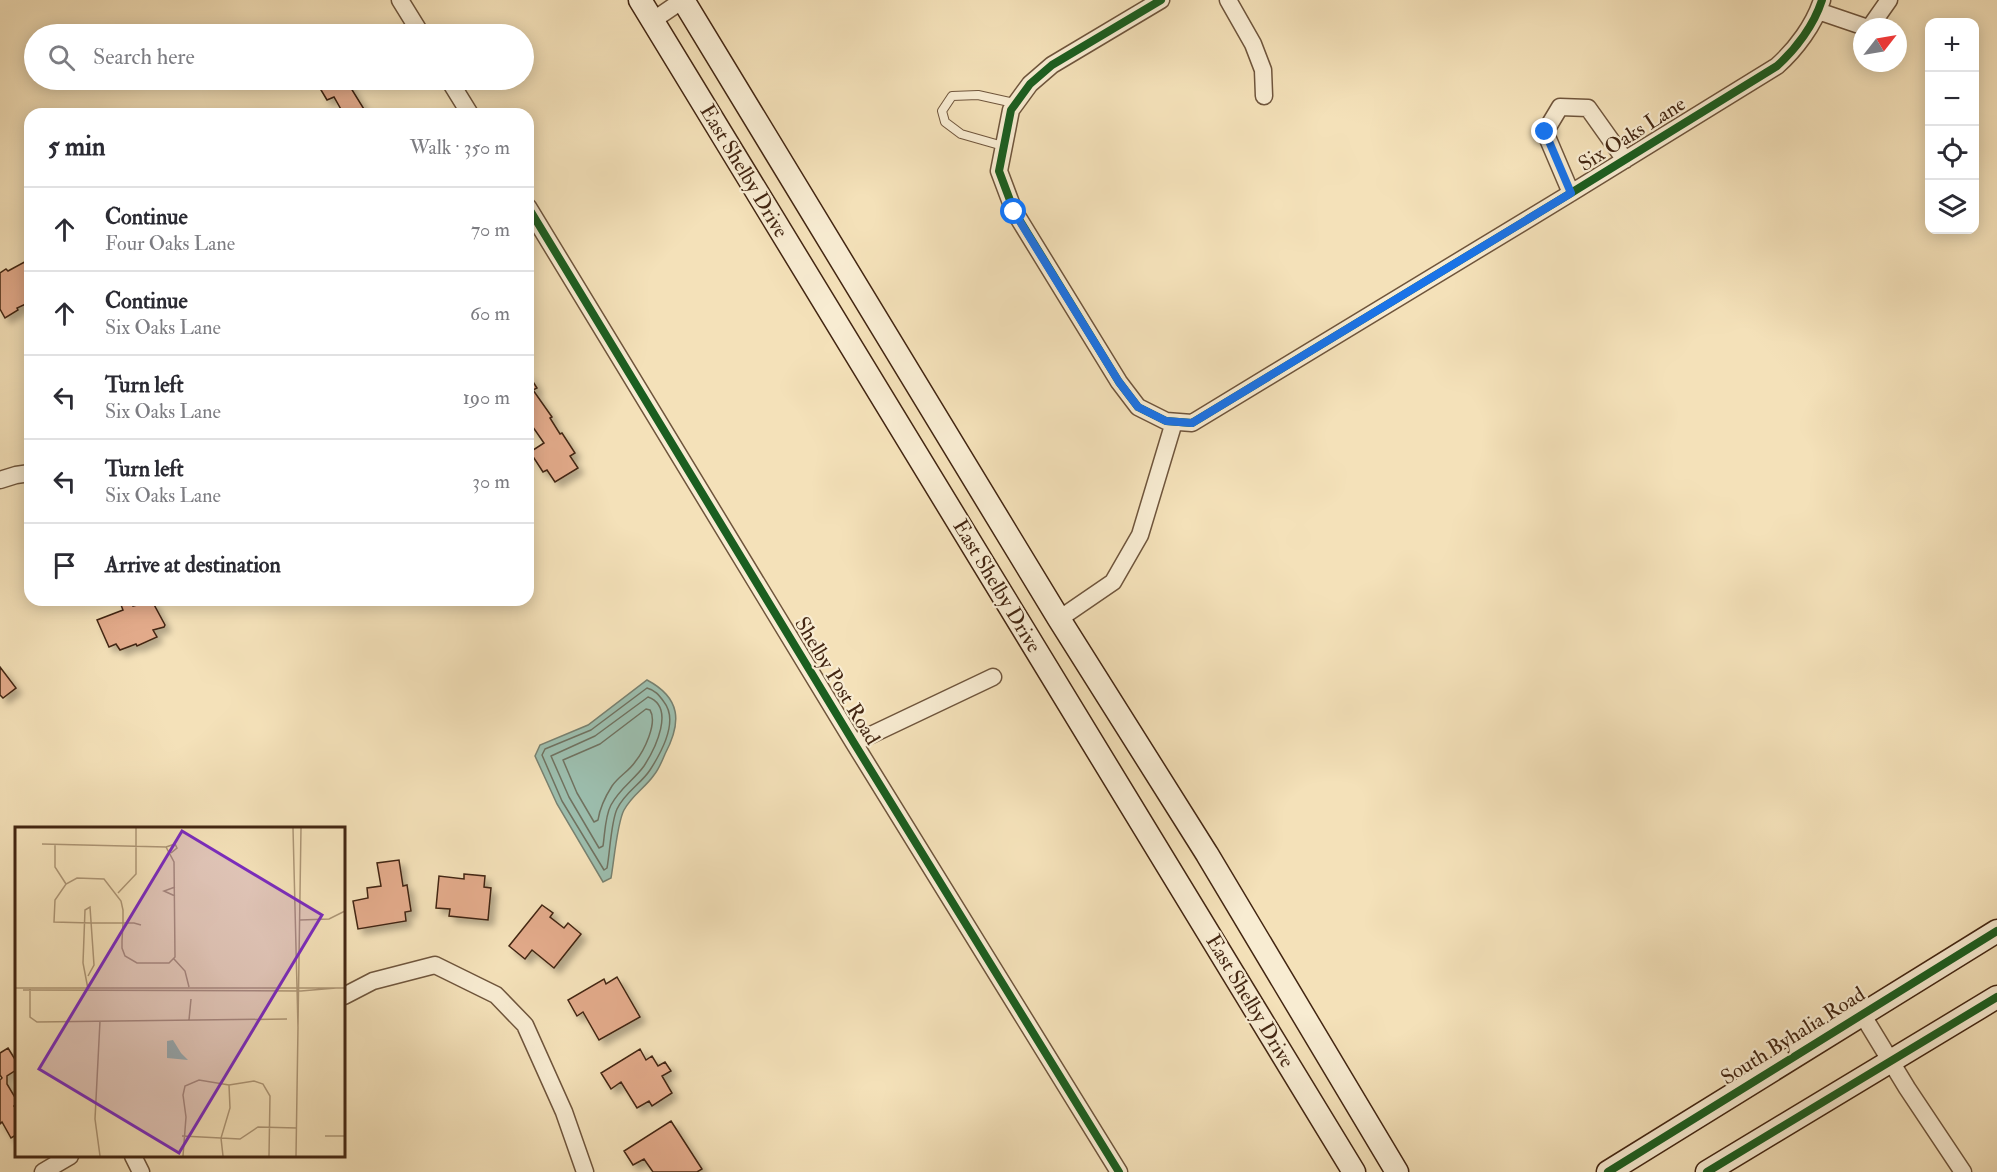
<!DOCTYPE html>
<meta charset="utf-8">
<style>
body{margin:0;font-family:"IM FELL Double Pica",serif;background:#f2f2f3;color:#2b2b33}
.controls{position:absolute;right:18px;top:18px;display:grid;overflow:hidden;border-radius:12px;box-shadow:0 3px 15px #0003}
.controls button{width:54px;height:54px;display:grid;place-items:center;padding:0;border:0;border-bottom:2px solid #e1e1e2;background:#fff;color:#2b2b33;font:30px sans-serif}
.compass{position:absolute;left:1853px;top:18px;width:54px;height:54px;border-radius:50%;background:#fff;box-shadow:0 3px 15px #0003;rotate:59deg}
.stop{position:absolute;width:18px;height:18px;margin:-14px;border:4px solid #1a73e8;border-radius:50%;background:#fff}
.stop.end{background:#1a73e8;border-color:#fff;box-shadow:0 2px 6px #0008}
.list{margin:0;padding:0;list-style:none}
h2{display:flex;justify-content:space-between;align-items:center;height:78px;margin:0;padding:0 24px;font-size:26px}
h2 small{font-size:20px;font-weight:400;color:#7c7c81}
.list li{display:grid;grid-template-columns:39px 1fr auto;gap:18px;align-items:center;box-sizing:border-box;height:84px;padding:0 24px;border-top:2px solid #e1e1e2}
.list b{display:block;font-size:22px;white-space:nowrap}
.list p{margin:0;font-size:20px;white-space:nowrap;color:#7c7c81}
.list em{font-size:20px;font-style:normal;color:#7c7c81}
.icon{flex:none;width:33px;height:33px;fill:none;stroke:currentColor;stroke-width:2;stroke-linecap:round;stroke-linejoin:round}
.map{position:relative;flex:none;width:1997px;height:1172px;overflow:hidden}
.search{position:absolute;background:#fff;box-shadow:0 3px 15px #0003;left:24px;top:24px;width:510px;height:66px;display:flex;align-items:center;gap:15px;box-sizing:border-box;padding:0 21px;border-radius:33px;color:#7c7c81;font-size:22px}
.panel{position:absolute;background:#fff;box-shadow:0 3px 15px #0003;left:24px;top:108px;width:510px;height:498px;border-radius:18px}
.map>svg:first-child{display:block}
</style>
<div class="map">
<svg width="1997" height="1172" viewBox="0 0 1997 1172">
<defs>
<filter id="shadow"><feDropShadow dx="5.5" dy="5.5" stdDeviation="3" flood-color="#0004"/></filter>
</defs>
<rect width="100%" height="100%" fill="#f4e1b9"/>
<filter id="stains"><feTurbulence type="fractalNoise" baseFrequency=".00333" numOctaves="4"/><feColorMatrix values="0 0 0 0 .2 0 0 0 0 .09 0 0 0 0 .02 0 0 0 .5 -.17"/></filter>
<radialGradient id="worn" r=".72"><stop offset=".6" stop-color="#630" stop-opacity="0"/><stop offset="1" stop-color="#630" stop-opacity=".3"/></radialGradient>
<path fill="#9cbeae" stroke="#788170" stroke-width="1.5" d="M647 680C681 698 682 722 665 754 662 761 659 769 654 775 645 788 632 795 624 810 617 823 614 862 611 878L603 882 557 804 535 756 540 745 588 725Z"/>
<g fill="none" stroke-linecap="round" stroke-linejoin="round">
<path stroke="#707260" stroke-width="1.5" d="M647 688C655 690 659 695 664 702 679 721 661 753 650 770 641 784 625 792 617 809 611 822 610 852 607 868L604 870 562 801 542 755 545 749 591 730Z
M648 697C676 707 655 749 644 766 634 780 620 788 611 805 605 816 605 833 603 846L599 848 569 797 551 756 595 736Z
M646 709 650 710C658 723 644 751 635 762 629 771 619 776 612 786 605 797 600 807 598 820L594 822 577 793 563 760 600 744Z"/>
</g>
<path fill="#e2aa8a" stroke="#432612" stroke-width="1.5" filter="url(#shadow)" d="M339 80H346L367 114H341L343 113 334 97 327 100 321 90Z
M30 259V302L17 308 18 310 5 318 0 309V273L6 269 8 271Z
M528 374 537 388 533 390 552 417 550 418 560 434 562 433 575 453 570 456 578 468 555 482 547 470 543 472 530 452 544 443 528 420Z
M131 601 133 606 152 601 165 625 164 627 153 630 157 637 137 646 136 644 120 650 116 644 109 647 97 620 123 610 121 605Z
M0 667 16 688 3 698 0 695Z
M399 860 403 886 407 885 411 911 405 912 406 921 358 929 353 901 368 898 367 888 381 886 377 863Z
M464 874 485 876 484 887 491 888 488 920 449 916 450 909 436 908 439 876 464 879Z
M542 905 553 913 550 917 564 928 568 923 581 934 554 968 532 950 525 959 509 946Z
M617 977 640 1017 599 1040 583 1012 577 1016 568 1000 604 979 606 984Z
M8 1048 16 1061V1070L7 1076V1084L16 1099V1105L14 1106 16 1109V1135L11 1138 2 1122 0 1124V1080L2 1078 0 1075V1053Z
M640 1049 646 1060 652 1056 658 1066 665 1062 671 1071 662 1076 672 1093 652 1106 649 1101 637 1108 621 1082 611 1089 601 1073Z
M671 1121 702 1169 697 1172H653L644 1159 633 1165 624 1151Z"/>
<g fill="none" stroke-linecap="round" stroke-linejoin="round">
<g stroke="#6f553c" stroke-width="10">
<path id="service" d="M1003 146 961 134 945 122 942 111 952 96 978 95 1014 103"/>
</g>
<g stroke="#6f553c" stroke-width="19">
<path id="minor" d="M400 0 421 34
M1161 0 1052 65 1030 84 1011 110 999 171 1014 211 1119 382 1138 407 1166 421 1192 423 1571 193 1777 66C1796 49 1814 25 1822 0
M1228 0 1253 44 1263 70 1264 96
M1818 11 1865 27
M652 21 683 0
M1870 27 1889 0
M449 80 470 114
M1571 193 1545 132 1560 107 1588 108 1625 160
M528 207 854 743 1119 1172
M0 480 16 475 30 473
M1059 619 1113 582 1140 535 1174 422
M854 743 993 677
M344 996 373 981 435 965 496 995 525 1025 564 1112 585 1172
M1862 1014 1907 1088 1963 1172
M133 1156 141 1172
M43 1172 70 1156"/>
</g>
<g stroke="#432612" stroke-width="25">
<path id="secondary" d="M640 0 1354 1172
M683 0 1059 619 1207 854 1397 1172
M1608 1172 1997 931
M1707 1172 1997 997"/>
</g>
<use href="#service" stroke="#f8ecd2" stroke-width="8"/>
<use href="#minor" stroke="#f8ecd2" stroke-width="16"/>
<use href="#secondary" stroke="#f8ecd2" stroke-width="22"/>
<g stroke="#f8ecd2" stroke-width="11">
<path id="cycleway" d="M1161 0 1052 65 1030 84 1011 110 999 171 1014 211 1119 382 1138 407 1166 421 1192 423 1571 193 1777 66C1796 49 1814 25 1822 0
M528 207 854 743 1119 1172
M1608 1172 1997 931
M1707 1172 1997 997"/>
</g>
<use href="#cycleway" stroke="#1b5e20" stroke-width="8"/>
</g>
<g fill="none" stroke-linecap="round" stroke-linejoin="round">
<path stroke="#1a73e8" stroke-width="8" d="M1014 212 1119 382 1138 407 1166 421 1192 423 1571 193 1545 132"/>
</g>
<g text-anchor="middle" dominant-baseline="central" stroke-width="4.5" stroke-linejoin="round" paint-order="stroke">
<g font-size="21" fill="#432612" stroke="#f8ecd2">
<text transform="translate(1632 134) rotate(-32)">Six Oaks Lane</text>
<text transform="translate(744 171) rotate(59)">East Shelby Drive</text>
<text transform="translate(997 586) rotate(59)">East Shelby Drive</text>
<text transform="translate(837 681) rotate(59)">Shelby Post Road</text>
<text transform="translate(1250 1001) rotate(59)">East Shelby Drive</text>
<text transform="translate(1793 1036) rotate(-32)">South Byhalia Road</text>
</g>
</g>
<g transform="translate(15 827)">
<rect width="330" height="330" fill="#f4e1b9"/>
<path d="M158 213 166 226 173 233 152 231V214Z" fill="#9cbeae"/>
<path fill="none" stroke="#ad9676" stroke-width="1.5" d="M278 1 283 200 281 329M27 17 151 20 159 35 160 130 154 136H122L110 129 107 121V114L108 96V83L106 74 89 52 62 51 51 57 40 73 39 95 76 96H119L126 98M40 18V40L51 57M151 20 160 17 162 21 156 26M160 60 149 64 160 69M103 66 121 47V1M285 93 314 92 330 84M159 132 170 144 174 160M73 149 79 138 75 80 70 83 68 136 73 162M0 161H330M15 162V190L22 195 272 192M8 163 286 164 321 161M174 193 176 172M85 194 80 292 85 329M283 198 286 1M167 309 225 312 243 300 282 301M310 309H330M168 329 171 290 168 268 170 259 184 253 214 258 239 254 248 257 255 269 254 329M208 329 206 311 215 281 214 258"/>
<path fill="#7b2cbf" fill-opacity="0.15" stroke="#7b2cbf" stroke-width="3" d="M167 4 307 88 164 326 24 242Z"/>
<rect width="330" height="330" fill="none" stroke="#432612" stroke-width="3"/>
</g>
<rect width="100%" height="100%" filter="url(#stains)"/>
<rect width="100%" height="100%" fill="url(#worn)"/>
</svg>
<div class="controls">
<button>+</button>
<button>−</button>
<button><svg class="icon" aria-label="locate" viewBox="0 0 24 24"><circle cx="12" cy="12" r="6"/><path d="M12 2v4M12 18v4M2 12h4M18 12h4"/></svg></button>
<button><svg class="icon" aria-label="layers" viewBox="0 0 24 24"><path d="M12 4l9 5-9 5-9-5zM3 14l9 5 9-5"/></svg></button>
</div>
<svg class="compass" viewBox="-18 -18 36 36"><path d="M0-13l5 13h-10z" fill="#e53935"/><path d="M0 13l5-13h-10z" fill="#7c7c81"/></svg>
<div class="stop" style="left:1014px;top:212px"></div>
<div class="stop end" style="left:1545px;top:132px"></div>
<div class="search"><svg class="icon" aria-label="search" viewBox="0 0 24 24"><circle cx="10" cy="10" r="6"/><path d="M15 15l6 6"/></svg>Search here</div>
<section class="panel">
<h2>5 min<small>Walk · 350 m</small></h2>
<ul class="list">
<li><svg class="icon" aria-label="ahead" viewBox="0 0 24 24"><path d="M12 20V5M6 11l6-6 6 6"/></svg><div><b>Continue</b><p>Four Oaks Lane</p></div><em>70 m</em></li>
<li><svg class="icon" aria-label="ahead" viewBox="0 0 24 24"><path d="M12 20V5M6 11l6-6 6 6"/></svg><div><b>Continue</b><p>Six Oaks Lane</p></div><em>60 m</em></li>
<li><svg class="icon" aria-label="left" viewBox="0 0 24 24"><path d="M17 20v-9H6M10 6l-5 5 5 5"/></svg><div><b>Turn left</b><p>Six Oaks Lane</p></div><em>190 m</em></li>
<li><svg class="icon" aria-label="left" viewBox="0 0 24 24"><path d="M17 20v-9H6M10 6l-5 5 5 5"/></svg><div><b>Turn left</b><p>Six Oaks Lane</p></div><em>30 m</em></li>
<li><svg class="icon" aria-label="arrive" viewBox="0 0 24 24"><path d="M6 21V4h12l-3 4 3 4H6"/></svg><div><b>Arrive at destination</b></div></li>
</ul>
</section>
</div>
